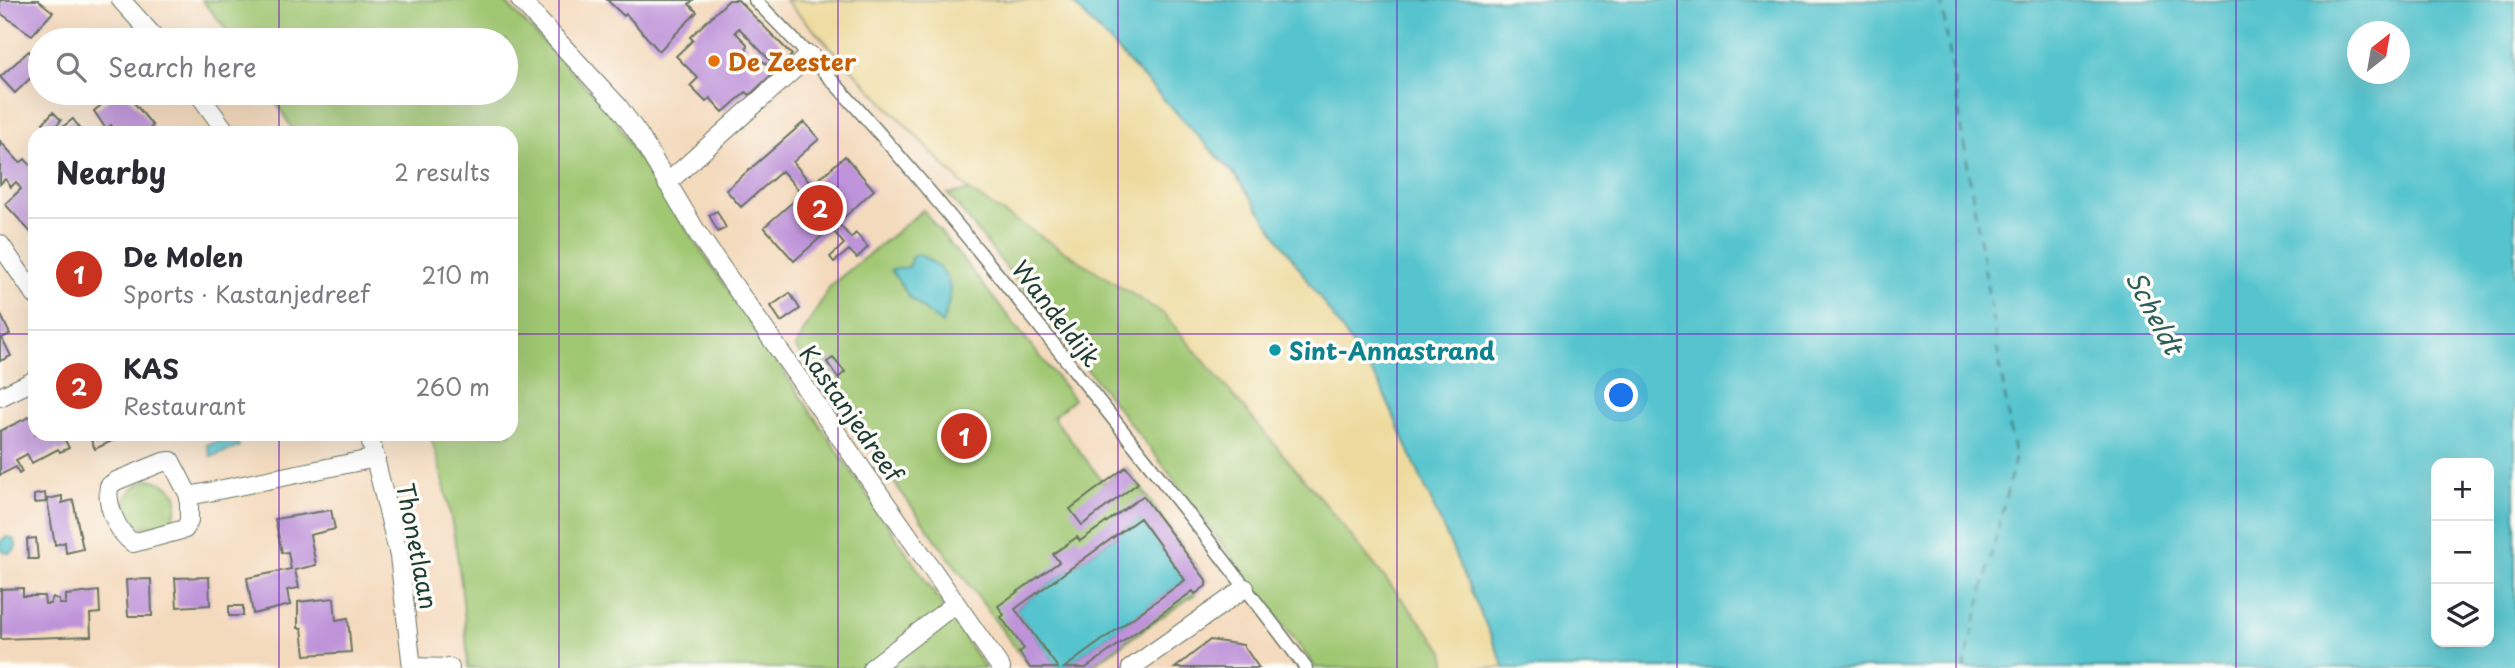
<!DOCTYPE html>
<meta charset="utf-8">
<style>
body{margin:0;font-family:"Playpen Sans",sans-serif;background:#f2f2f3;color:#2b2b33}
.controls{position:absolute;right:21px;bottom:21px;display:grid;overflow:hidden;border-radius:14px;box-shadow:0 7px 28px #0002}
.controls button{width:63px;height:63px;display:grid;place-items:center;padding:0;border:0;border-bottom:2px solid #e1e1e2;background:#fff;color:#2b2b33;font:35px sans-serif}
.compass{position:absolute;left:2347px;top:21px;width:63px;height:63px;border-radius:50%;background:#fff;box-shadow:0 7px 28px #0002;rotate:31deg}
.you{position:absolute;left:1622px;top:396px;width:24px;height:24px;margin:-18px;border:5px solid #fff;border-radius:50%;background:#1a73e8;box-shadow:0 0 0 10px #1a73e833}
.badge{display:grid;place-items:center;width:46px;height:46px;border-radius:50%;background:#c8321e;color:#fff;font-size:23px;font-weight:700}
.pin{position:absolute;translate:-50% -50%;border:4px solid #fff;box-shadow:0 2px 7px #0006}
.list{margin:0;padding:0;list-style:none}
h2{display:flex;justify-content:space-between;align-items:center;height:91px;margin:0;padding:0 28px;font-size:30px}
h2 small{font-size:23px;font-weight:400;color:#7c7c81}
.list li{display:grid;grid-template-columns:46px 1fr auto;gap:21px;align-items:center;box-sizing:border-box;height:112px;padding:0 28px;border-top:2px solid #e1e1e2}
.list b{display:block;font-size:26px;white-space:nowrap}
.list p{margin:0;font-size:23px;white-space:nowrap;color:#7c7c81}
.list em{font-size:23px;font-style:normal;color:#7c7c81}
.icon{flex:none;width:38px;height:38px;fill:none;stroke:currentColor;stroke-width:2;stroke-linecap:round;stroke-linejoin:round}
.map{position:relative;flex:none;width:2515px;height:668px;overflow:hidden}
.search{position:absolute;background:#fff;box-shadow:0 7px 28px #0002;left:28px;top:28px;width:490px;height:77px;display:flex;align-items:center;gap:18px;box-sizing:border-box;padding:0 24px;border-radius:38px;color:#7c7c81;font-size:26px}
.panel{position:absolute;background:#fff;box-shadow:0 7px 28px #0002;left:28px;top:126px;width:490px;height:315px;border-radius:21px}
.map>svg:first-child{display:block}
</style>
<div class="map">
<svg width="2515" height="668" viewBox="0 0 2515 668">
<rect width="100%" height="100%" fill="#fdfcf7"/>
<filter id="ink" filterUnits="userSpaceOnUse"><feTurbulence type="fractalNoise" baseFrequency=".0143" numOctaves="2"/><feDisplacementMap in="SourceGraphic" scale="14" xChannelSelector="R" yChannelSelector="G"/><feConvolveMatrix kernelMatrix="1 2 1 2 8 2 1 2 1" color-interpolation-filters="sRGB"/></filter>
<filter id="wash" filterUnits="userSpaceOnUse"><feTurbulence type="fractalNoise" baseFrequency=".00686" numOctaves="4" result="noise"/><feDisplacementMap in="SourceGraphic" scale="28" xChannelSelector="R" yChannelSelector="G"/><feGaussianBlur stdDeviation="1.57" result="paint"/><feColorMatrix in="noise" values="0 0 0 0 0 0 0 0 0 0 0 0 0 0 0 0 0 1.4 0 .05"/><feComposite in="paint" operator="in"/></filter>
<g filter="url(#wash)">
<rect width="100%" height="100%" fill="#f4dabd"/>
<path fill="#a0c772" stroke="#608253" stroke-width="2" d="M202 0H503L612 114 639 159 985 668H468C464 590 454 509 430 434H511V133H295L270 93H506V40H235Z
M969 191 1164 314 1322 500 1444 651 1447 668H1316L1159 460 948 194Z
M923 210 1074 399 1053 417 1104 483 1126 467 1207 582 1195 594 1088 668H1030L795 347 830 286Z
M150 479C174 485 185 497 171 520 150 529 134 532 122 510 126 495 134 483 150 479Z"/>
<path fill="#eeda9e" stroke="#868c69" stroke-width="2" d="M785 0H1070L1235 175 1380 385 1505 668H1447L1444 651 1322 500 1164 314 969 191Z"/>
<path fill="#57c4ce" stroke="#3b8081" stroke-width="2" fill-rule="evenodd" d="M1070 0H2515V668H1505L1380 385 1235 175ZM2358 32H2400V74H2358ZM2436 463H2489V642H2436Z
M918 254C955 272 955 289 942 324L910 298 891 270 909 267 911 258Z
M235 436 239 447 211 457 207 445Z
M1140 518 1185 580 1064 668H1058L1015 609Z
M0 545a8 8 0 1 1 16 0a8 8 0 1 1-16 0Z"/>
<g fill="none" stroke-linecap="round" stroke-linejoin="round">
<path stroke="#2d5f5a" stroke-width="2" stroke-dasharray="9 7" stroke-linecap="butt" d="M1941 0 2015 459 1964 668"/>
</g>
<g id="blocks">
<path fill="#be93d9" d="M0 0H38L53 12 32 35 0 13Z
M607 0H693L689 4 697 12 659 51 626 14 624 16Z
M729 0H738L792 55 778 69 739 28 735 32 747 44 746 62 754 69 762 60 774 72 750 95 746 92 723 112 710 98 706 102 690 86 698 78 676 56 693 40 690 37Z
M78 32 86 40H69L76 34Z
M29 51 40 64V69L15 93 0 77Z
M116 93H126L153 126 145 133H109L113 128 111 125 106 129 94 111Z
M53 112 61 120 52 131 43 123Z
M73 119 79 127 72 133H55Z
M804 122 819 139 793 162 812 185 845 156 874 190 838 223 851 238 856 233 868 247 857 258 849 250 834 262 830 257 844 244 831 228 794 261 764 227 802 194 782 171 741 207 726 190Z
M0 141 20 163 25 159 35 170V178L30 182 35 187V237L5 204 21 189 16 182 11 187 5 179 0 184Z
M717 211 726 228 718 232 709 215Z
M790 293 800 309 781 322 771 306Z
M0 313 10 334 2 338 11 356 0 361Z
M833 358 845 372 838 378 827 362Z
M35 414V434H62L69 448 60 452 58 449 32 463 27 454 16 460 22 472 19 474 16 467 0 475V431Z
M88 434H110L114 440 95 449Z
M1126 467 1138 483 1082 525 1070 509Z
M45 493 46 502 34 503V495Z
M62 496V503L73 500 83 549 66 553 65 542 55 545 47 499Z
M1143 496 1206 580V586L1195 594 1193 591 1086 668H1064L1185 580 1140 518 1015 609 1058 668H1030L1019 652 1024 649 1001 617 1004 615 998 606 1059 562 1053 554 1077 537 1080 541Z
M331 510 335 529 310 535 316 565 295 570 299 588 287 590 290 605 253 614 247 578 291 569 288 552 282 553 275 519Z
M36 538 38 559H28L27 539Z
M209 577 210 605 177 607 175 578Z
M151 579 152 616H128L126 580Z
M23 588V596H44L45 604H50L53 597 59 600V604H66V595L99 591 100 613 90 614 91 636 1 639V589Z
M334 598 336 620 348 618 351 652 305 655 302 628H298V602Z
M229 606H243V616H229Z
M1210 640 1243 645 1259 668H1175Z"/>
</g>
</g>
<g filter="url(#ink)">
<use href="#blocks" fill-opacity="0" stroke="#6a7464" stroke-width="2"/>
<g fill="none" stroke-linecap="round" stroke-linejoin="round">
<g stroke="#6a7464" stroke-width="15">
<path id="pedestrian" d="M755 0C873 118 976 246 1079 376 1156 472 1232 569 1306 668"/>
</g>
<g stroke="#6a7464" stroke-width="20">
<path id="minor" d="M121 0 157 40
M520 0 618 106 639 135 698 234 1001 668
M198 93 227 133
M667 183 810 55
M0 244 35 295
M0 397 35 380
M369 434 399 556 412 668
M189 496V521L185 529 133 543C117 532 106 505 109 486L116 481 163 462 171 461 189 496 376 458
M412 667 450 668
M872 668 955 604
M1131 668 1245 588"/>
</g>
<use href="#pedestrian" stroke="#fff" stroke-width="12"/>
<use href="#minor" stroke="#fff" stroke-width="18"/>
</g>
</g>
<path fill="none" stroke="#7b2cbf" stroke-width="2" stroke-opacity="0.55" d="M279 0V40M559 0V668M838 0V668M1118 0V668M1397 0V668M1677 0V668M1956 0V668M2236 0V668M279 93V133M0 334H35M511 334H2515M279 434V668"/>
<circle fill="#e8710a" stroke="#fdfcf7" stroke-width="2.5" cx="714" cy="61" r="7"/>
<circle fill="#0f9aa8" stroke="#fdfcf7" stroke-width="2.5" cx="1275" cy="350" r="7"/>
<g text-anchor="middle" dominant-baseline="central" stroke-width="7" stroke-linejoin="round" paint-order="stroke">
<g font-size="24" font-weight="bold" fill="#c56008" stroke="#fdfcf7" text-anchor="start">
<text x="728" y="61">De Zeester</text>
</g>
<g font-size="24" fill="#1f3d34" stroke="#fdfcf7">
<text transform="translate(1057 313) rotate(52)">Wandeldijk</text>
<text transform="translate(852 413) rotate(55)">Kastanjedreef</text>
<text transform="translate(418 546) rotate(79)">Thonetlaan</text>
</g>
<g font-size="24" font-weight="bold" fill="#0d838f" stroke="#fdfcf7" text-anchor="start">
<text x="1289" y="350">Sint-Annastrand</text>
</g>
<g font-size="26" font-style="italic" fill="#2d5f5a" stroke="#fdfcf7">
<text transform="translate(2155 312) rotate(62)">Scheldt</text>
</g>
</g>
</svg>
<div class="controls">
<button>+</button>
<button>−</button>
<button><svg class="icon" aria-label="layers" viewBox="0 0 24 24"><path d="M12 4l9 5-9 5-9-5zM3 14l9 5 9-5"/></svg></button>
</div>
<svg class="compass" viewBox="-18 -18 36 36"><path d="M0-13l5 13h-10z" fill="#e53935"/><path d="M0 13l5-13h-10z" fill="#7c7c81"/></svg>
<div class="you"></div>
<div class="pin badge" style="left:964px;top:436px">1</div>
<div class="pin badge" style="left:820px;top:208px">2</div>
<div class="search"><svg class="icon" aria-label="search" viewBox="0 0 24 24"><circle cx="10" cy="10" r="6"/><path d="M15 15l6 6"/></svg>Search here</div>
<section class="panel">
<h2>Nearby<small>2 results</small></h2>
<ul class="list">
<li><span class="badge">1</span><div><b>De Molen</b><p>Sports · Kastanjedreef</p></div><em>210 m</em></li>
<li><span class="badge">2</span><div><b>KAS</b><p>Restaurant</p></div><em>260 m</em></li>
</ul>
</section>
</div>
